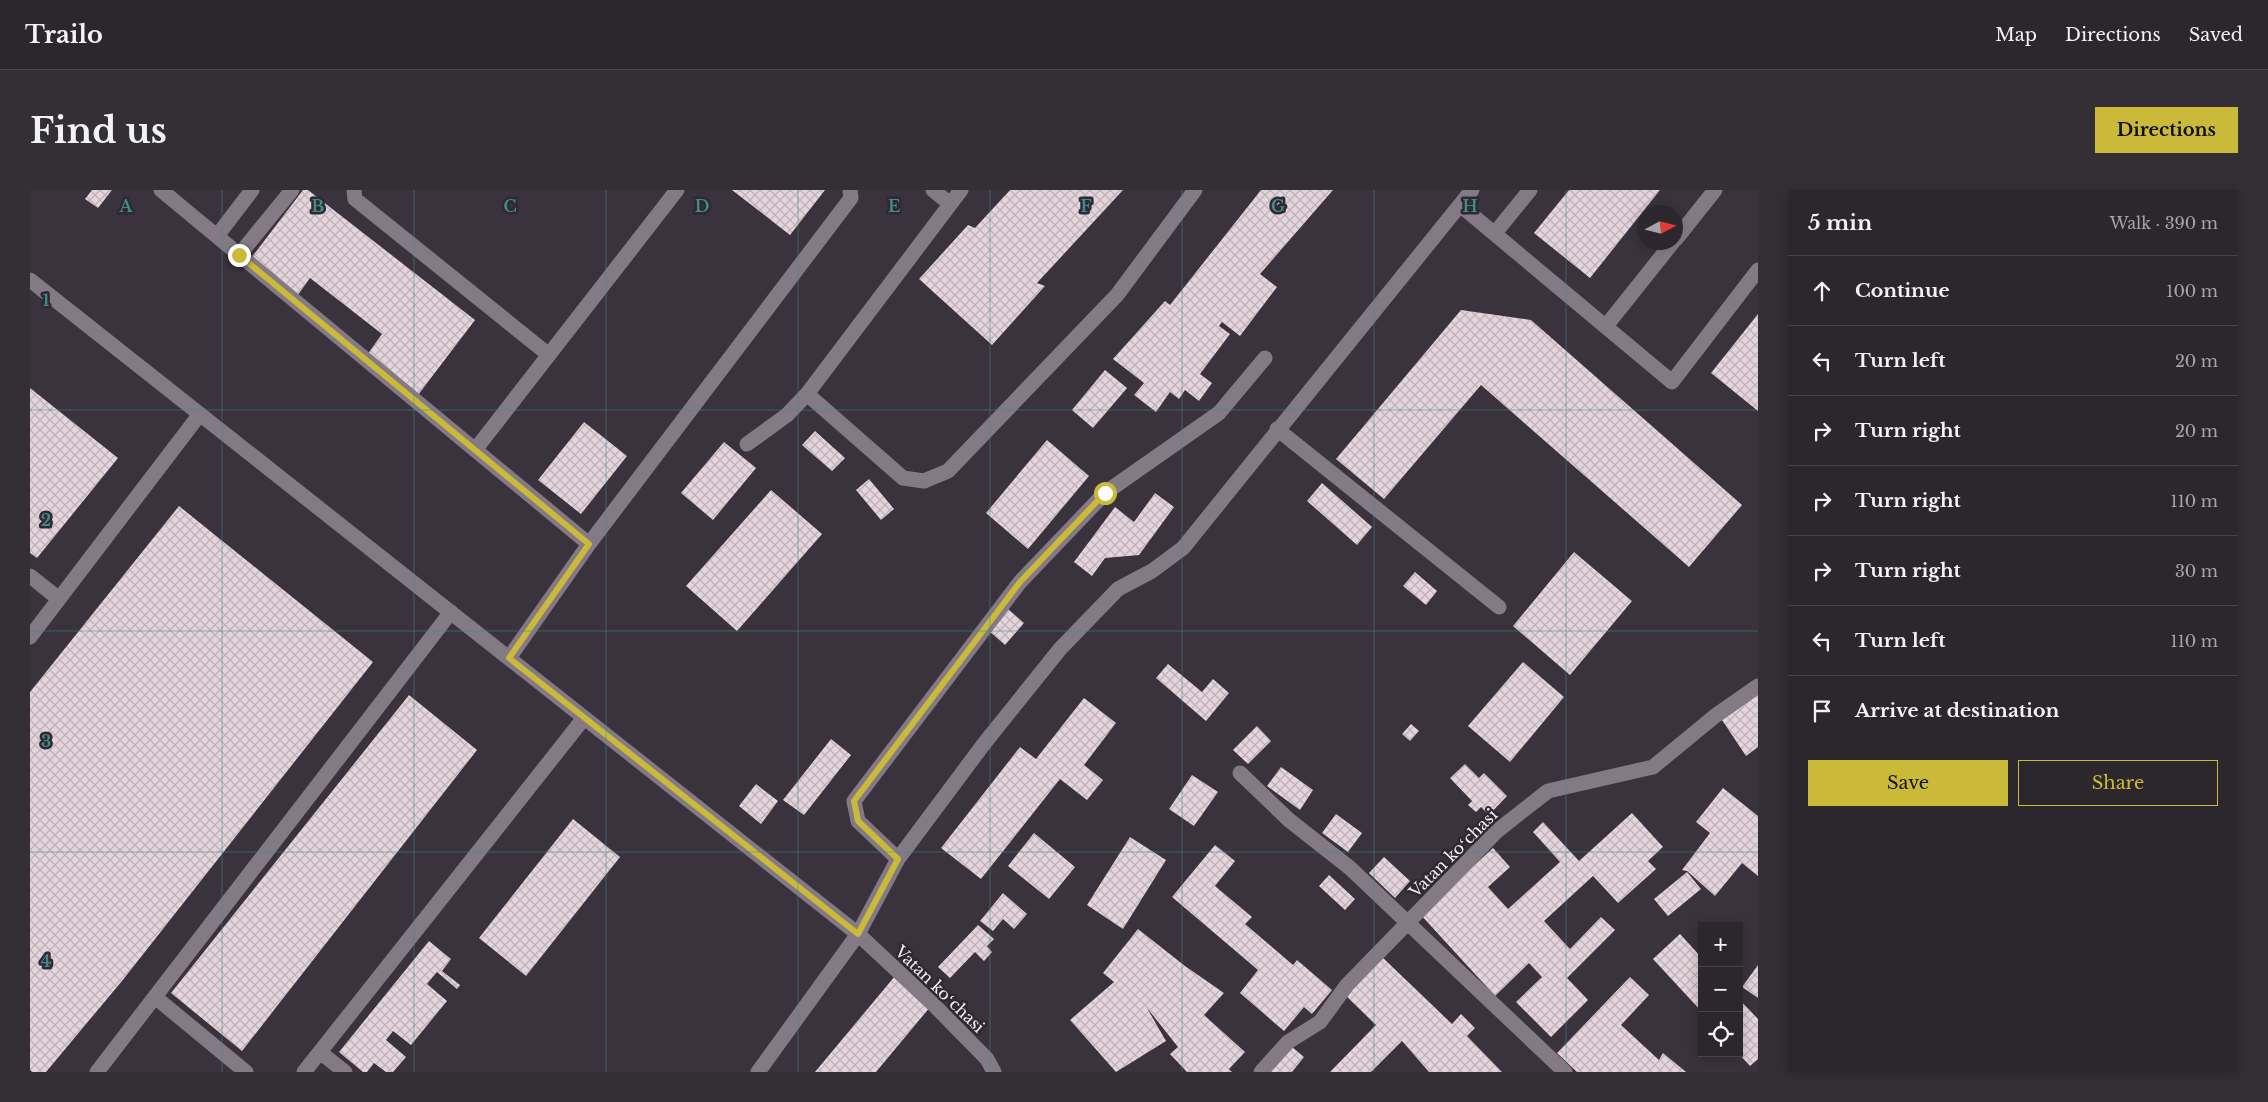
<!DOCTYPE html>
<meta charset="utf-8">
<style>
body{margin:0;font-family:"Libre Baskerville",serif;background:#342e35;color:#f1f3f6}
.controls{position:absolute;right:15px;bottom:15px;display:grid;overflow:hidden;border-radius:0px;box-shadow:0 2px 12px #0003}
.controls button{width:45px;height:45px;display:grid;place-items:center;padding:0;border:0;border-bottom:1px solid #484349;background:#2c262d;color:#f1f3f6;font:25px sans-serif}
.compass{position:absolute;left:1608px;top:15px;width:45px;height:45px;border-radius:50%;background:#2c262d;box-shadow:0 2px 12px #0003;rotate:83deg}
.stop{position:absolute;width:15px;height:15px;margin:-11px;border:4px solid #cbba39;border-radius:50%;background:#fff}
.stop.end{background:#cbba39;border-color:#fff;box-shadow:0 1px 5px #0008}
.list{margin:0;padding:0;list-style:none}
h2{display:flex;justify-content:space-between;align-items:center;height:65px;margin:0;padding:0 20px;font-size:21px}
h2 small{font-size:16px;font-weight:400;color:#a6a5aa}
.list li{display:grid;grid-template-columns:32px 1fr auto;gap:15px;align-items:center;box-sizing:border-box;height:70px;padding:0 20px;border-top:1px solid #484349}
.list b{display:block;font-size:19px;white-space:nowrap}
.list em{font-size:16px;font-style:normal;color:#a6a5aa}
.actions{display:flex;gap:10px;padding:15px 20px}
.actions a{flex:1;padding:11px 0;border:1px solid #cbba39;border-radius:0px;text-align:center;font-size:18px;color:#cbba39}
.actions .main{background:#cbba39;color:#111}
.icon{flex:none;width:28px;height:28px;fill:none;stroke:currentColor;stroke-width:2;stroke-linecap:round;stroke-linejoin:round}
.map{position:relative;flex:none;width:1728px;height:882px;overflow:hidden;border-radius:0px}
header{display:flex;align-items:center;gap:30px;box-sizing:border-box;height:70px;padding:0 25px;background:#2c262d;border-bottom:1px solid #484349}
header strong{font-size:24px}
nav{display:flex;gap:28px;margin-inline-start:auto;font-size:18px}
.intro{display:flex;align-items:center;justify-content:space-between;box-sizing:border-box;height:120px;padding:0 30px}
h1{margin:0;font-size:35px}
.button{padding:12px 22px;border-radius:0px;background:#cbba39;color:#111;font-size:18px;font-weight:700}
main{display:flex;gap:30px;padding:0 30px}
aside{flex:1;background:#2c262d;border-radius:0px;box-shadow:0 2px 12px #0003}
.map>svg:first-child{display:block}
</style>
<header>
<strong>Trailo</strong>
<nav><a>Map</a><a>Directions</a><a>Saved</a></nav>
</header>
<div class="intro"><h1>Find us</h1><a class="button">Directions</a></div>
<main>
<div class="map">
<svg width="1728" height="882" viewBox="0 0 1728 882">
<defs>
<pattern id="building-cross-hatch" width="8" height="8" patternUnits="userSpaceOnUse" patternTransform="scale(1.25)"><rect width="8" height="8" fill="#e4d4db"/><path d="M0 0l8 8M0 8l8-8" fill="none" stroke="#beb1b7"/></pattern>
</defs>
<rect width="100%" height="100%" fill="#3a323c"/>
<path fill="url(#building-cross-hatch)" d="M62 0H82L68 18 55 9Z
M273 0H278L445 130 388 205 337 165 352 144 280 88 265 109 218 72Z
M702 0H795L760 45Z
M980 0H1093L1007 93 1015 96 962 155 889 89 938 35 945 38Z
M1231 0H1303L1230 84 1247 97 1210 146 1192 132 1189 136 1200 144 1170 184 1182 193 1169 211 1155 200 1149 209 1140 202 1126 222 1104 205 1114 193 1083 169 1135 111 1140 115Z
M1539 0H1630L1560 88 1504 43Z
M1431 120 1501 130 1712 315 1659 377 1451 195 1354 309 1306 269Z
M1728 124V221L1681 183Z
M1075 180 1097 198 1063 238 1042 220Z
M0 198 88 268 7 368 0 363Z
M554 232 597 266 551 324 508 290Z
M785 241 815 268 802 281 772 255Z
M1017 250 1059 286 998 359 956 323Z
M694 252 726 278 683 330 651 303Z
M839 289 864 319 851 330 826 300Z
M1292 293 1342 337 1327 355 1277 311Z
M741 300 792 344 707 441 656 396Z
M1125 303 1144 317 1109 365 1075 368 1062 386 1044 372 1085 317 1104 332Z
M149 316 343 472 92 791 16 882H2L0 880V502Z
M1544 362 1602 411 1540 485 1483 436Z
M1385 382 1407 401 1396 415 1373 396Z
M977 418 994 433 975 455 959 441Z
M1493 472 1534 507 1480 572 1438 536Z
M1138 474 1172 502 1183 489 1199 503 1176 531 1126 488Z
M1728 502V557L1716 566 1692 530Z
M379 505 447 560 212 861 141 803Z
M1054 508 1086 533 1054 575 1073 590 1057 610 1030 589 951 689 911 658 990 557 1006 569Z
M1381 534 1389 541 1380 551 1372 544Z
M1227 536 1241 551 1218 574 1203 560Z
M801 549 821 565 774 625 753 610Z
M1435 574 1449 588 1454 583 1477 606 1459 625 1451 617 1446 622 1438 615 1442 611 1420 588Z
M1251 577 1283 600 1270 620 1237 596Z
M1162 585 1188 602 1164 636 1139 619Z
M726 594 748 611 731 634 709 616Z
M1693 598 1728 626V686L1712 673 1685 706 1657 681 1652 680 1680 643 1666 632Z
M1602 623 1633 657 1618 671 1626 679 1588 713 1563 686 1514 731 1540 759 1571 727 1585 740 1537 788 1558 810 1521 847 1486 812 1512 787 1499 773 1465 806 1390 724 1463 658 1480 677 1458 697 1478 719 1530 672 1503 642 1513 632 1549 671Z
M1306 624 1332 643 1318 662 1292 643Z
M543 629 590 667 496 786 449 748Z
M1004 643 1045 677 1019 709 978 676Z
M1100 647 1136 670 1093 739 1057 715Z
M1185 655 1205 671 1185 696 1222 727 1215 734 1263 775 1267 770 1302 800 1282 824 1274 817 1254 841 1210 803 1228 780 1142 707Z
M1354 667 1380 691 1365 708 1339 683Z
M1657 682 1671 699 1638 726 1624 709Z
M1299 685 1325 709 1315 720 1289 696Z
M973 703 997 724 984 739 973 729 963 741 950 731Z
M948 735 964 749 957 756 962 762 954 771 945 762 920 788 908 777Z
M1108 739 1155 776 1194 803 1174 825 1215 862 1199 879 1202 882H1157L1140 864 1148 857 1117 818 1136 851 1086 882 1040 830 1084 792 1073 783Z
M1650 744 1672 768V822L1623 769Z
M399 751 421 769 412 781 430 795 427 799 407 782 397 794 417 811 381 855 363 841 356 850 376 867 363 882H356L344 873 337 882H333L309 862Z
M1351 766 1422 834 1431 824 1445 838 1437 846 1472 882H1399L1372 851 1341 882H1300L1346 835 1314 804Z
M1728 775V808L1712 797Z
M865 786 901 816 846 882H785Z
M1600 787 1619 805 1591 835 1629 870 1633 863 1656 882H1547L1527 863Z
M1709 809 1728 829V869L1720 876 1709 864Z
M1262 857 1274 867 1262 882H1240Z"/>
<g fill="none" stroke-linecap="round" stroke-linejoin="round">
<path stroke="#837a85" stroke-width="15" d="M131 0 559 354
M324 0 325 9 519 165
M903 0 920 14
M1430 15 1642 192 1728 80
M1465 43 1500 0
M187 46 222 0
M1646 49 1685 0
M209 65 262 0
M0 90 828 744 904 815 957 869 964 882
M1576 136 1643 52
M777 204 873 288 894 291 918 281 1087 105 1165 0
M1247 239 1469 417
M717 254 757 225 777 204 931 0
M445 260 647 0
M0 386 29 409
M0 447 170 224
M479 468 559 354 821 8 820 0
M1210 583 1259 630 1320 678 1535 882
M868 669 828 631 824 611 990 392 1075 303 1189 223 1235 168
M125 807 216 882
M290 862 315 882
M67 882 421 422
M274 882 554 528
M728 882 828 744 868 669 953 555 1030 459 1088 399 1122 381 1153 358 1442 0
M1231 882 1258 852 1290 832 1317 795 1467 641 1518 601 1623 577 1685 526 1728 496"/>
</g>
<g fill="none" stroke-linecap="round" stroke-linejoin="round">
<path stroke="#cbba39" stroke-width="6" d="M209 65 559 354 479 468 828 744 868 669 828 631 824 611 990 392 1075 303"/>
</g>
<path fill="none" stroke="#3d8e89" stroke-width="1" stroke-opacity="0.55" d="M192 0V882M384 0V882M576 0V882M768 0V882M960 0V882M1152 0V882M1344 0V882M1536 0V882M0 220H1728M0 441H1728M0 662H1728"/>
<g text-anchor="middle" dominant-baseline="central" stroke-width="5" stroke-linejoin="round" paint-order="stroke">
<g font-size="16" fill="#f5f0f7" stroke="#302832">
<text transform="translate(1423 663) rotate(-45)">Vatan koʻchasi</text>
<text transform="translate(910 799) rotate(44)">Vatan koʻchasi</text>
</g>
</g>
<g font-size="16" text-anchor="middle" font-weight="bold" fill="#3d8e89" stroke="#302832" stroke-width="5" stroke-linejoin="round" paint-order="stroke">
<text x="96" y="22">A</text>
<text x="288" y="22">B</text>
<text x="480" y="22">C</text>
<text x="672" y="22">D</text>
<text x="864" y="22">E</text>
<text x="1056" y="22">F</text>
<text x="1248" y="22">G</text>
<text x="1440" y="22">H</text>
<text x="16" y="116">1</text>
<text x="16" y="336">2</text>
<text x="16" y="557">3</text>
<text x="16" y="777">4</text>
</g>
</svg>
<div class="controls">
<button>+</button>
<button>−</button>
<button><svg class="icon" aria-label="locate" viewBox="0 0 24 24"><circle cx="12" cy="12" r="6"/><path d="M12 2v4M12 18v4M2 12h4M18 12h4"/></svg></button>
</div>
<svg class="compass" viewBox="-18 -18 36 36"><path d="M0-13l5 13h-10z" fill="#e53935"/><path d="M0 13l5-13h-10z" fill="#a6a5aa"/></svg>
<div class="stop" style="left:1075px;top:303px"></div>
<div class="stop end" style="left:209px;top:65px"></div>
</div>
<aside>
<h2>5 min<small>Walk · 390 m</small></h2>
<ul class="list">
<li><svg class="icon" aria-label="ahead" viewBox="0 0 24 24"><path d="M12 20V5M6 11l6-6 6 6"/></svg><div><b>Continue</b></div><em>100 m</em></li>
<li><svg class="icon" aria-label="left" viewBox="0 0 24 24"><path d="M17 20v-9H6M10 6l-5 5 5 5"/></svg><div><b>Turn left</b></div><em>20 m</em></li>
<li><svg class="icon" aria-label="right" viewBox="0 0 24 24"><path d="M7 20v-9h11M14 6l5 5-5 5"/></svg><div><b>Turn right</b></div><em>20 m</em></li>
<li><svg class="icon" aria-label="right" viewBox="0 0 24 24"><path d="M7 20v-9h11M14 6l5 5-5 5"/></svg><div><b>Turn right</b></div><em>110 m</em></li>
<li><svg class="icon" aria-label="right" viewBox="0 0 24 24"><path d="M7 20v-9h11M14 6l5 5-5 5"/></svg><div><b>Turn right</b></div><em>30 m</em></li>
<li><svg class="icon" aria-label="left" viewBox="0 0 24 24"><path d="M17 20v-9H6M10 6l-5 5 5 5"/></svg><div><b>Turn left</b></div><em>110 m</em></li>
<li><svg class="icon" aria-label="arrive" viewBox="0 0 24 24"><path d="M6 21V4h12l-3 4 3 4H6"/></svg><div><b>Arrive at destination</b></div></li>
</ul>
<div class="actions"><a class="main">Save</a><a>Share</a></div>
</aside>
</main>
